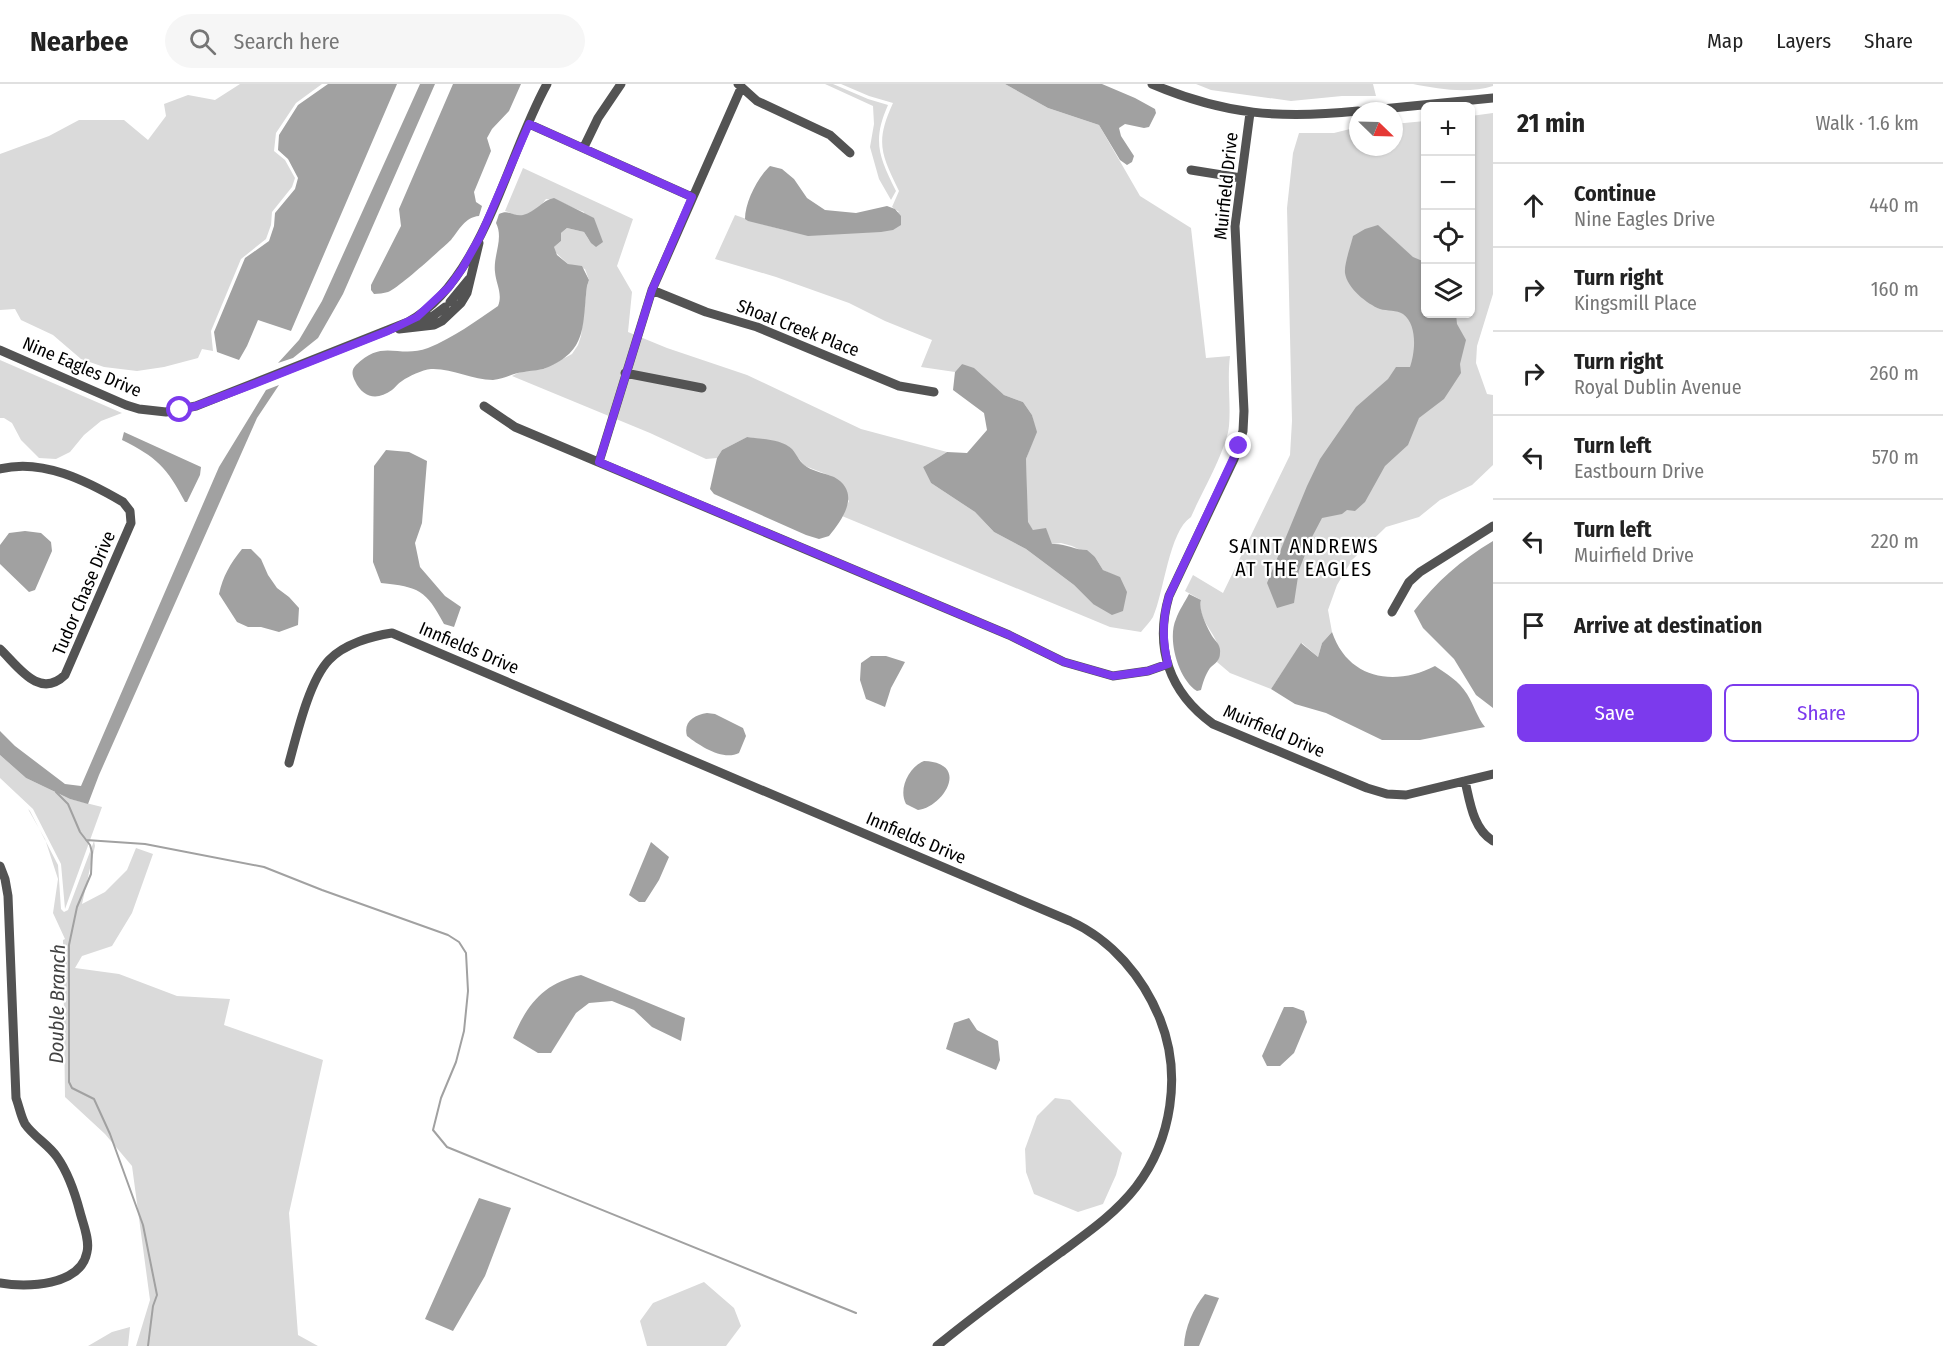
<!DOCTYPE html>
<meta charset="utf-8">
<style>
body{margin:0;font-family:"Fira Sans Condensed",sans-serif;background:#f6f6f6;color:#222}
.controls{position:absolute;right:18px;top:18px;display:grid;overflow:hidden;border-radius:9px;box-shadow:0 2px 4px #0004}
.controls button{width:54px;height:54px;display:grid;place-items:center;padding:0;border:0;border-bottom:2px solid #e0e0e0;background:#fff;color:#222;font:30px sans-serif}
.compass{position:absolute;left:1349px;top:18px;width:54px;height:54px;border-radius:50%;background:#fff;box-shadow:0 2px 4px #0004;rotate:113deg}
.stop{position:absolute;width:18px;height:18px;margin:-14px;border:4px solid #7c3aed;border-radius:50%;background:#fff}
.stop.end{background:#7c3aed;border-color:#fff;box-shadow:0 2px 6px #0008}
.list{margin:0;padding:0;list-style:none}
h2{display:flex;justify-content:space-between;align-items:center;height:78px;margin:0;padding:0 24px;font-size:26px}
h2 small{font-size:20px;font-weight:400;color:#767676}
.list li{display:grid;grid-template-columns:39px 1fr auto;gap:18px;align-items:center;box-sizing:border-box;height:84px;padding:0 24px;border-top:2px solid #e0e0e0}
.list b{display:block;font-size:22px;white-space:nowrap}
.list p{margin:0;font-size:20px;white-space:nowrap;color:#767676}
.list em{font-size:20px;font-style:normal;color:#767676}
.actions{display:flex;gap:12px;padding:18px 24px}
.actions a{flex:1;padding:14px 0;border:2px solid #7c3aed;border-radius:9px;text-align:center;font-size:21px;color:#7c3aed}
.actions .main{background:#7c3aed;color:#fff}
.icon{flex:none;width:33px;height:33px;fill:none;stroke:currentColor;stroke-width:2;stroke-linecap:round;stroke-linejoin:round}
.map{position:relative;flex:none;width:1493px;height:1262px;overflow:hidden}
header{display:flex;align-items:center;gap:36px;box-sizing:border-box;height:84px;padding:0 30px;background:#fff;border-bottom:2px solid #e0e0e0}
header strong{font-size:28px}
nav{display:flex;gap:33px;margin-inline-start:auto;font-size:21px}
.search{width:420px;height:54px;background:#f6f6f6;display:flex;align-items:center;gap:15px;box-sizing:border-box;padding:0 21px;border-radius:33px;color:#767676;font-size:22px}
main{display:flex}
aside{flex:1;background:#fff}
.map>svg:first-child{display:block}
</style>
<header>
<strong>Nearbee</strong>
<div class="search"><svg class="icon" aria-label="search" viewBox="0 0 24 24"><circle cx="10" cy="10" r="6"/><path d="M15 15l6 6"/></svg>Search here</div>
<nav><a>Map</a><a>Layers</a><a>Share</a></nav>
</header>
<main>
<div class="map">
<svg width="1493" height="1262" viewBox="0 0 1493 1262">
<rect width="100%" height="100%" fill="#fff"/>
<path fill="#dadada" d="M240 0H322L296 19 276 49 274 67 285 76 295 94 292 103 272 128 271 141 266 155 241 175 211 247 213 267 202 265 198 274 164 283 137 287 104 283 81 275 53 251 21 236 15 225 0 226V70L49 52 79 36H124L148 56 166 32 164 20 188 11 215 16Z
M825 0H833L868 15 888 21C872 57 879 73 896 107L891 116 879 95 870 63 874 40 873 22Z
M841 0H1005L1048 24 1099 41 1140 112 1191 144 1206 274 1230 272C1227 297 1231 319 1229 342 1227 365 1201 410 1191 433 1169 447 1164 509 1153 533 1150 538 1145 543 1141 548L1110 543 842 432 849 417 831 392 805 382 788 362 771 357 747 353 722 366 717 374 706 375 650 349 512 292 520 288 544 285 572 270 578 261 581 252 587 202 589 196 585 185 568 180 554 167V163L561 157V149L567 144 584 148 589 156 584 128C569 123 562 116 546 115 541 122 529 133 520 132 515 132 510 128 505 127L523 84 633 135 617 182 632 208 628 248 667 264 747 291 861 345 947 368 923 383 931 399 975 428 994 448 1026 465 1074 501 1093 520 1120 494 1103 486 1095 473 1072 462 1061 459 1052 460 1033 446 1027 438 1026 375 1036 348 1032 331 1023 318 1004 311 962 280 955 288 921 283 932 256 885 237 849 219 776 193 715 175 735 131C762 141 810 156 838 149 859 144 879 135 899 128L892 123 899 107C881 70 875 58 893 19L869 12Z
M1196 0H1373L1376 12H1342L1291 17 1211 6Z
M1413 0H1493V2C1467 10 1439 5 1413 0Z
M1493 29V210L1477 262 1476 279 1487 310 1493 311V381L1472 401 1440 416 1419 433 1386 443 1352 476 1337 501 1328 526 1332 548 1322 559 1318 573 1302 559 1271 605 1230 589 1217 578C1228 556 1195 539 1201 516L1185 507 1193 491 1223 509 1290 371 1292 337 1287 124 1293 69 1299 49H1334L1358 43V63H1394V40L1425 37 1426 230H1470L1471 32Z
M0 276 122 329 101 337 84 351 70 368 56 375 39 374 21 356 12 339 4 334H0Z
M0 671 26 694 70 715 102 723 65 825 61 780 33 725 0 694Z
M28 725 30 727 58 781 61 825 64 828 68 826 94 757 95 762 82 820 105 808 127 786 136 764 153 770 132 829 112 862 82 872 75 884 119 890 177 912 230 915 224 941 323 976 289 1129 298 1251 318 1262H136L150 1216 132 1082 105 1050 65 1013 63 856 65 855 53 829 58 795 45 755Z
M1055 1014 1070 1016 1122 1069 1116 1091 1103 1120 1078 1128 1034 1110 1026 1088 1025 1065 1037 1032Z
M704 1198 734 1224 741 1242 726 1262H647L640 1237 653 1219Z
M130 1243 128 1262H88L112 1248Z"/>
<path fill="#a1a1a1" d="M328 0H397L291 247 258 236 247 262 239 276 217 268 214 248 245 174 269 157 274 142 275 129 295 105 298 94 288 75 278 66 279 51 298 21Z
M420 0H435L343 210 318 254 293 274 278 279 299 256 322 217Z
M453 0H521L509 27 492 45 487 54 491 67 474 108 476 118 482 122 479 132C465 133 459 146 451 156 440 166 400 203 388 208 384 209 378 210 374 210L371 206V201L401 142 399 125Z
M1005 0H1102L1135 14 1155 25 1156 29 1149 43 1144 44 1125 40 1119 44 1121 52 1134 72 1132 78 1127 81 1120 76 1099 41 1048 24Z
M770 82 782 85 794 95 807 114 825 126 856 129 887 122 895 125 901 132V141L893 146 881 148 808 152 748 137 745 135C745 118 758 93 770 82Z
M554 114 594 134 603 158 596 163 591 159 584 148 567 144 561 149V157L554 163 557 171 568 180 582 182 589 196 587 202C582 242 588 267 546 284 539 287 531 286 524 288 513 289 504 295 493 296 472 296 452 284 431 285 422 286 409 292 402 297 398 299 395 304 392 306 377 317 363 314 355 297 352 291 351 286 356 281 383 254 398 275 428 264 453 254 476 237 498 222 503 210 496 200 495 188 493 171 504 155 496 139L499 130C509 125 514 133 523 131 536 128 542 116 554 114Z
M1378 141 1413 173 1425 178 1426 230H1456L1457 240 1466 256 1460 280 1461 289 1444 315 1419 334 1408 361 1385 382 1365 418 1355 427 1347 426 1342 430 1322 434 1312 453 1299 486 1294 519 1277 524 1267 499 1307 402 1320 375 1356 323 1388 295 1396 283H1410C1415 269 1418 241 1403 230 1397 226 1387 227 1380 225 1367 220 1347 204 1345 189 1344 180 1351 161 1353 152L1365 145Z
M962 280 974 284 1004 311 1023 318 1032 331 1037 348 1026 375 1028 438 1033 446 1046 444 1052 460C1065 459 1075 466 1087 466L1095 473 1103 486 1120 493 1127 508 1123 527 1112 531 1093 520 1074 501 1026 465 994 448 975 428 931 399 923 383 947 368 967 369 987 346 984 329 953 306 955 288Z
M279 301 257 334 99 691 88 720 70 715 26 694 0 671V647L15 662 65 700 81 702 219 383 266 306Z
M124 348 201 383 200 391 187 418H185C167 383 156 373 122 356Z
M747 353C760 355 782 355 792 365 797 371 800 379 807 383 815 388 825 389 834 393 861 408 844 434 829 452L819 455 806 451 714 410 710 405 717 374 722 366Z
M386 366 409 368 427 377 422 439 415 459 420 483 445 512 461 523 454 543 444 540C426 506 419 503 381 499L373 478 374 382Z
M25 447 41 449 51 458 52 467 35 506 29 508 0 480V461L9 449Z
M1493 457V624L1476 611 1454 575 1423 544 1414 527C1436 498 1461 476 1493 457Z
M242 465H251L261 475 268 491 277 504 289 513 299 524 298 541 279 548 261 543H248L237 538 219 510C223 492 230 480 242 465Z
M1189 510 1201 516C1198 526 1207 543 1212 552 1216 558 1221 561 1220 569 1220 577 1215 579 1210 584 1205 591 1203 599 1201 606L1197 607C1178 595 1167 555 1176 535 1179 526 1185 518 1189 510Z
M1332 548C1348 595 1394 603 1435 582 1447 590 1459 597 1467 610 1474 621 1477 633 1485 643L1420 656H1382L1326 629 1295 620 1271 605 1301 559 1318 573 1322 559Z
M871 572H886L905 578 891 604 885 623 866 615 860 596 861 579Z
M707 629 715 630 743 644 746 652 739 669C723 677 700 662 687 652 683 638 694 631 707 629Z
M924 677C972 679 942 724 918 726L906 720C898 705 909 683 924 677Z
M651 758 669 773 659 796 645 818H639L629 811Z
M581 891 685 934 681 957 652 943 634 926 612 917 589 919 576 929 551 969H538L513 954C527 920 544 899 581 891Z
M1284 923H1293L1304 927 1307 938 1294 969 1280 982H1267L1262 972Z
M969 934 977 946 998 957 1000 976 996 986 946 965 954 939Z
M479 1114 511 1124 485 1192 453 1247 425 1235Z
M1205 1210 1219 1214 1199 1262H1184C1185 1243 1193 1225 1205 1210Z"/>
<g fill="none" stroke-linecap="round" stroke-linejoin="round">
<path stroke="#a1a1a1" stroke-width="2" d="M56 708 68 720 80 748 90 761 92 768 91 790 77 823 69 861V998L72 1004 94 1015 110 1050 143 1141 157 1211 153 1222 148 1262
M86 756 145 760 264 783 322 806 448 851 459 858 466 869 468 907 464 947 456 978 441 1014 433 1046 447 1063 856 1229"/>
<path stroke="#535353" stroke-width="9" d="M738 0 757 17 830 51 850 69
M1152 0C1225 31 1280 35 1358 27
M1362 27 1493 14
M1250 29 1235 142 1244 327 1243 347 1234 375 1169 512C1154 564 1169 608 1213 640L1367 704 1387 710 1406 711 1493 690
M529 40 692 113
M584 63 598 34 621 0
M1191 86 1241 94
M652 206 706 228 757 243 899 302 934 308
M450 218 469 195
M414 240 433 232 445 223
M399 245 434 241 442 237 461 219 467 209 479 159
M0 266 126 321 139 325 166 328 196 322 408 238C483 197 507 71 547 0
M625 289 702 304
M484 322 515 343 1009 551 1064 578 1113 592 1148 587 1168 580
M599 378 652 206 741 4
M0 385C42 374 87 397 123 418L130 427 131 439 65 591C39 616 18 582 0 565
M1392 528 1409 498 1420 488 1493 442
M289 679C297 650 309 597 329 576 344 560 372 552 392 549L1070 837C1112 856 1143 893 1160 935 1182 990 1172 1056 1136 1103 1115 1130 1087 1149 1060 1169 1019 1199 977 1229 937 1262
M1465 697C1470 718 1473 745 1493 757
M0 782 5 795 8 812 16 1014C19 1022 21 1033 25 1040 34 1053 48 1060 57 1073 69 1090 75 1109 80 1128 83 1140 90 1156 87 1168 81 1202 26 1204 0 1199"/>
</g>
<g fill="none" stroke-linecap="round" stroke-linejoin="round">
<path stroke="#7c3aed" stroke-width="8" d="M180 326 196 322 254 300 388 247 417 233 449 203 462 185 481 151 529 40 692 113 652 206 599 378 1009 551 1064 578 1113 592 1148 587 1168 580C1162 556 1162 535 1169 512L1239 362"/>
</g>
<g text-anchor="middle" dominant-baseline="central" stroke-width="4.5" stroke-linejoin="round" paint-order="stroke">
<g font-size="18" fill="#000" stroke="#fff">
<text transform="translate(1226 102) rotate(-84)">Muirfield Drive</text>
<text transform="translate(798 244) rotate(21)">Shoal Creek Place</text>
<text transform="translate(82 283) rotate(23)">Nine Eagles Drive</text>
<text transform="translate(84 509) rotate(-67)">Tudor Chase Drive</text>
<text transform="translate(469 564) rotate(23)">Innfields Drive</text>
<text transform="translate(1274 647) rotate(23)">Muirfield Drive</text>
<text transform="translate(916 754) rotate(23)">Innfields Drive</text>
</g>
<g font-size="20" letter-spacing="1.5" fill="#000" stroke="#fff">
<text x="1304" y="462">SAINT ANDREWS<tspan x="1304" dy="23">AT THE EAGLES</tspan></text>
</g>
<g font-size="20" font-style="italic" fill="#424242" stroke="#fff">
<text transform="translate(57 920) rotate(-89)">Double Branch</text>
</g>
</g>
</svg>
<div class="controls">
<button>+</button>
<button>−</button>
<button><svg class="icon" aria-label="locate" viewBox="0 0 24 24"><circle cx="12" cy="12" r="6"/><path d="M12 2v4M12 18v4M2 12h4M18 12h4"/></svg></button>
<button><svg class="icon" aria-label="layers" viewBox="0 0 24 24"><path d="M12 4l9 5-9 5-9-5zM3 14l9 5 9-5"/></svg></button>
</div>
<svg class="compass" viewBox="-18 -18 36 36"><path d="M0-13l5 13h-10z" fill="#e53935"/><path d="M0 13l5-13h-10z" fill="#767676"/></svg>
<div class="stop" style="left:180px;top:326px"></div>
<div class="stop end" style="left:1239px;top:362px"></div>
</div>
<aside>
<h2>21 min<small>Walk · 1.6 km</small></h2>
<ul class="list">
<li><svg class="icon" aria-label="ahead" viewBox="0 0 24 24"><path d="M12 20V5M6 11l6-6 6 6"/></svg><div><b>Continue</b><p>Nine Eagles Drive</p></div><em>440 m</em></li>
<li><svg class="icon" aria-label="right" viewBox="0 0 24 24"><path d="M7 20v-9h11M14 6l5 5-5 5"/></svg><div><b>Turn right</b><p>Kingsmill Place</p></div><em>160 m</em></li>
<li><svg class="icon" aria-label="right" viewBox="0 0 24 24"><path d="M7 20v-9h11M14 6l5 5-5 5"/></svg><div><b>Turn right</b><p>Royal Dublin Avenue</p></div><em>260 m</em></li>
<li><svg class="icon" aria-label="left" viewBox="0 0 24 24"><path d="M17 20v-9H6M10 6l-5 5 5 5"/></svg><div><b>Turn left</b><p>Eastbourn Drive</p></div><em>570 m</em></li>
<li><svg class="icon" aria-label="left" viewBox="0 0 24 24"><path d="M17 20v-9H6M10 6l-5 5 5 5"/></svg><div><b>Turn left</b><p>Muirfield Drive</p></div><em>220 m</em></li>
<li><svg class="icon" aria-label="arrive" viewBox="0 0 24 24"><path d="M6 21V4h12l-3 4 3 4H6"/></svg><div><b>Arrive at destination</b></div></li>
</ul>
<div class="actions"><a class="main">Save</a><a>Share</a></div>
</aside>
</main>
